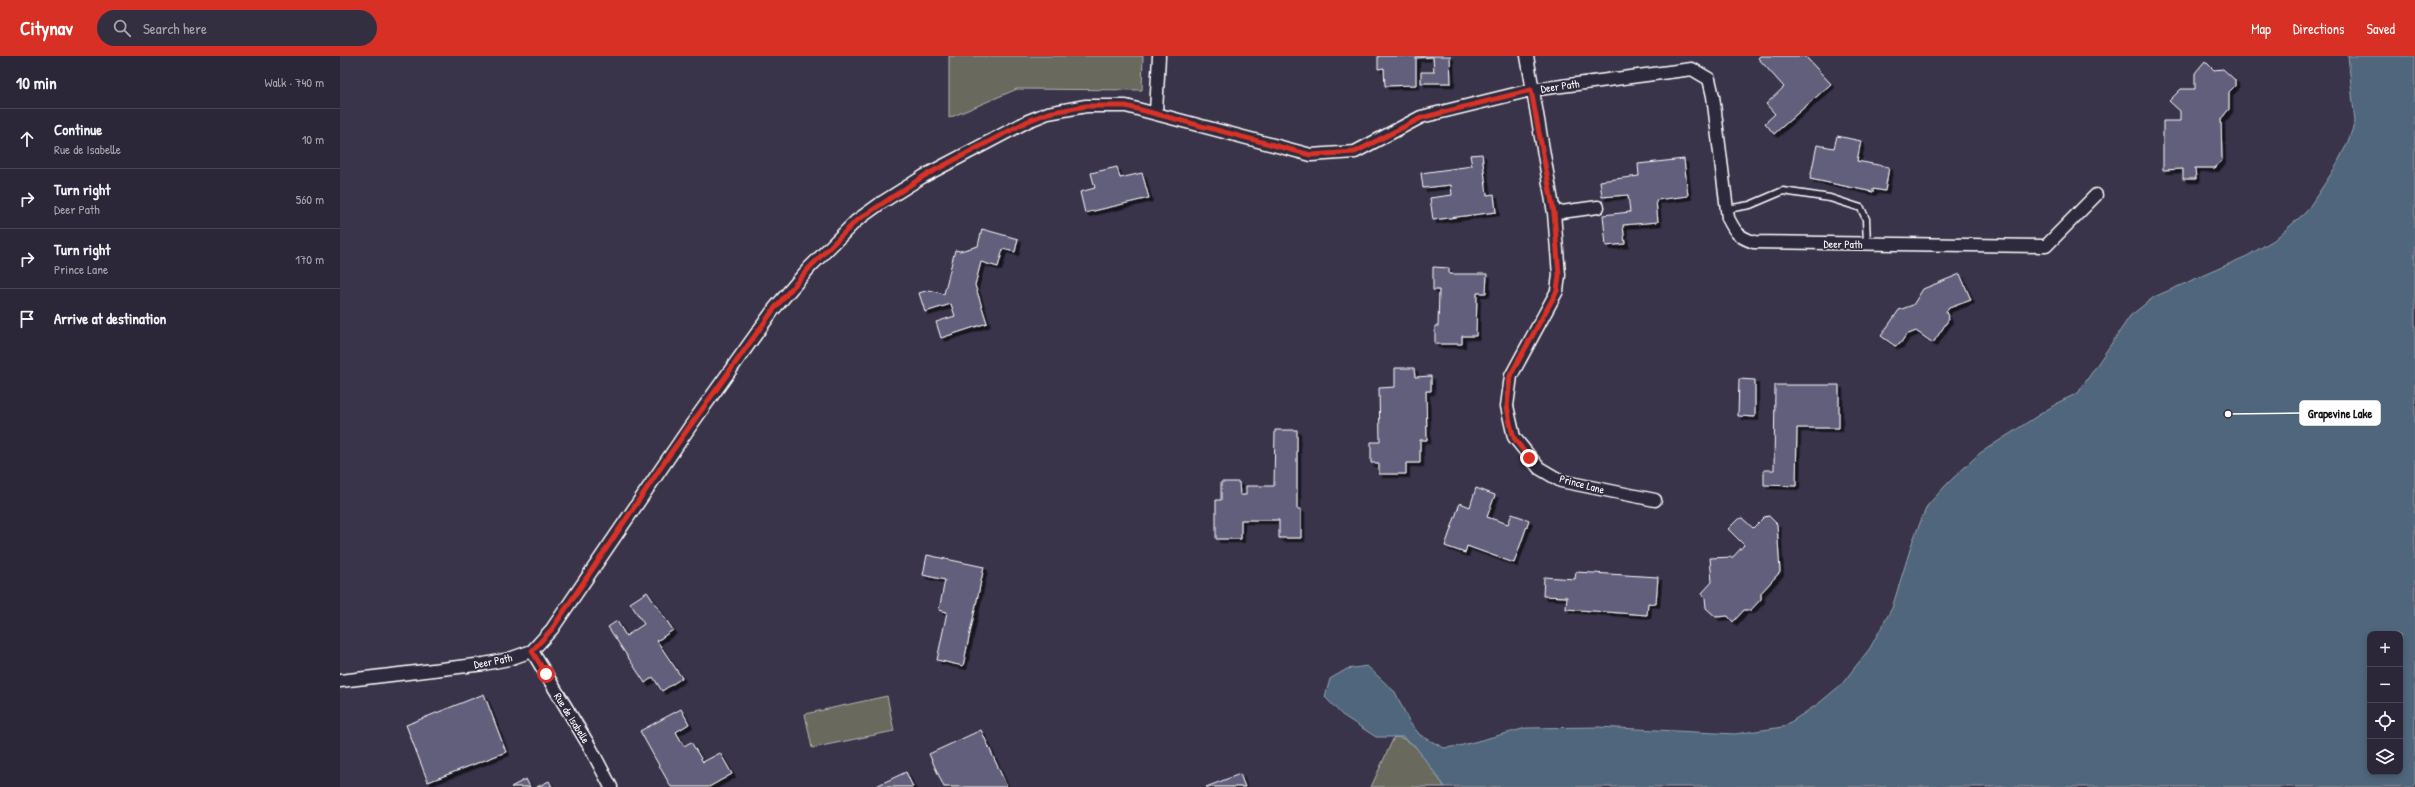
<!DOCTYPE html>
<meta charset="utf-8">
<style>
body{margin:0;font-family:"Patrick Hand",sans-serif;background:#332f40;color:#f1f3f6}
.controls{position:absolute;right:12px;bottom:12px;display:grid;overflow:hidden;border-radius:8px;box-shadow:0 2px 6px #0003}
.controls button{width:36px;height:36px;display:grid;place-items:center;padding:0;border:0;border-bottom:1px solid #474453;background:#2b2738;color:#f1f3f6;font:20px sans-serif}
.stop{position:absolute;width:12px;height:12px;margin:-9px;border:3px solid #d93025;border-radius:50%;background:#fff}
.stop.end{background:#d93025;border-color:#fff;box-shadow:0 1px 4px #0008}
.list{margin:0;padding:0;list-style:none}
h2{display:flex;justify-content:space-between;align-items:center;height:52px;margin:0;padding:0 16px;font-size:17px}
h2 small{font-size:13px;font-weight:400;color:#a6a5ae}
.list li{display:grid;grid-template-columns:26px 1fr auto;gap:12px;align-items:center;box-sizing:border-box;height:60px;padding:0 16px;border-top:1px solid #474453}
.list b{display:block;font-size:15px;white-space:nowrap}
.list p{margin:0;font-size:13px;white-space:nowrap;color:#a6a5ae}
.list em{font-size:13px;font-style:normal;color:#a6a5ae}
.icon{flex:none;width:22px;height:22px;fill:none;stroke:currentColor;stroke-width:2;stroke-linecap:round;stroke-linejoin:round}
.map{position:relative;flex:none;width:2075px;height:731px;overflow:hidden}
header{display:flex;align-items:center;gap:24px;box-sizing:border-box;height:56px;padding:0 20px;background:#d93025;color:#fff}
header strong{font-size:19px}
nav{display:flex;gap:22px;margin-inline-start:auto;font-size:14px}
.search{width:280px;height:36px;background:#332f40;display:flex;align-items:center;gap:10px;box-sizing:border-box;padding:0 14px;border-radius:22px;color:#a6a5ae;font-size:15px}
main{display:flex}
aside{flex:1;background:#2b2738}
.map>svg:first-child{display:block}
</style>
<header>
<strong>Citynav</strong>
<div class="search"><svg class="icon" aria-label="search" viewBox="0 0 24 24"><circle cx="10" cy="10" r="6"/><path d="M15 15l6 6"/></svg>Search here</div>
<nav><a>Map</a><a>Directions</a><a>Saved</a></nav>
</header>
<main>
<aside>
<h2>10 min<small>Walk · 740 m</small></h2>
<ul class="list">
<li><svg class="icon" aria-label="ahead" viewBox="0 0 24 24"><path d="M12 20V5M6 11l6-6 6 6"/></svg><div><b>Continue</b><p>Rue de Isabelle</p></div><em>10 m</em></li>
<li><svg class="icon" aria-label="right" viewBox="0 0 24 24"><path d="M7 20v-9h11M14 6l5 5-5 5"/></svg><div><b>Turn right</b><p>Deer Path</p></div><em>560 m</em></li>
<li><svg class="icon" aria-label="right" viewBox="0 0 24 24"><path d="M7 20v-9h11M14 6l5 5-5 5"/></svg><div><b>Turn right</b><p>Prince Lane</p></div><em>170 m</em></li>
<li><svg class="icon" aria-label="arrive" viewBox="0 0 24 24"><path d="M6 21V4h12l-3 4 3 4H6"/></svg><div><b>Arrive at destination</b></div></li>
</ul>
</aside>
<div class="map">
<svg width="2075" height="731" viewBox="0 0 2075 731">
<defs>
<filter id="shadow"><feDropShadow dx="3.5" dy="3.5" stdDeviation="0" flood-color="#0009"/></filter>
</defs>
<rect width="100%" height="100%" fill="#39344a"/>
<filter id="ink" filterUnits="userSpaceOnUse"><feTurbulence type="fractalNoise" baseFrequency=".025" numOctaves="2"/><feDisplacementMap in="SourceGraphic" scale="8" xChannelSelector="R" yChannelSelector="G"/><feConvolveMatrix kernelMatrix="1 2 1 2 8 2 1 2 1" color-interpolation-filters="sRGB"/></filter>
<g filter="url(#ink)">
<path fill="#696b5d" stroke="#b4b5ae" d="M609 0H803L802 34 677 33 609 62Z
M547 640 554 675 472 692 465 658Z
M1054 681C1078 681 1091 714 1105 731H1031Z"/>
<path fill="#50667b" stroke="#96a3b0" fill-rule="evenodd" d="M2008 0H2075V731H1105L1075 690 1063 681H1036L1002 659 985 641 990 623 1007 613 1027 610 1055 636 1070 667 1080 679 1104 692 1119 690 1186 672 1258 671 1395 678 1443 671 1478 648 1502 628 1530 592 1552 552 1573 484 1587 450 1608 427 1640 397 1719 346 1738 337 1790 260 1814 241 1907 200 1934 184 1966 156 1993 115 2007 88 2015 66ZM2030 578H2060V716H2030Z"/>
<path fill="#625e7c" stroke="#fff" filter="url(#shadow)" d="M1038 0H1110L1111 27H1081V16H1094L1093 1 1076 2V29L1045 30 1044 12 1038 13Z
M1420 0H1465L1491 28 1434 78 1425 67 1435 58 1426 48 1444 31 1418 2Z
M1865 5 1874 14 1883 13 1895 24V30L1889 36V53L1881 63 1882 104 1875 112H1855L1856 123H1843V113L1823 114V65H1840V55L1829 45 1841 33H1855V17Z
M1497 80 1521 85 1517 105 1549 111 1545 135 1533 133V136L1470 123 1477 89 1494 92Z
M1142 98 1147 139 1154 138 1156 156 1093 164 1090 142 1112 139 1111 129 1083 132 1081 117 1132 110 1130 99Z
M1344 103 1348 140 1316 144 1318 166 1283 169 1285 188 1266 190 1263 159 1290 156 1288 139 1262 141 1260 125 1299 120 1298 108Z
M777 111 780 122 802 117 809 142 745 157 740 136 755 132 751 117Z
M642 173 678 183 675 196 663 193 658 211 641 206 635 229 647 267 601 282 596 266 615 260 611 248 585 256 579 237 589 234 604 238 615 194 620 195 638 190Z
M1093 211 1109 212V218H1147L1146 237H1137L1136 280H1122V288H1095V270H1098L1099 234H1093Z
M1620 218 1631 244 1609 252 1606 256 1609 263 1593 287 1576 275 1566 279 1560 288 1555 290 1541 280 1559 254 1573 249 1583 233Z
M1055 312H1074L1075 321 1091 320V335H1086L1087 384H1080V407H1066V418H1039V407H1031V386H1040L1039 332 1055 331Z
M1399 323 1415 324V361L1398 360Z
M1435 329H1499V372H1457L1456 430 1424 429V414H1434Z
M935 374H957V453H961V482H939V464H901V483H876V444H881V426H899L900 439H906V430H934Z
M1136 432 1155 439 1147 461 1168 468 1172 458 1189 464 1174 507 1127 490 1125 497 1105 490 1120 447 1130 451Z
M1429 460 1437 468 1440 516 1421 537V543L1411 554H1404L1393 566 1388 560 1376 561 1366 552 1365 541 1362 537 1372 526 1370 502 1393 501 1404 489 1388 473 1398 463 1402 462 1413 472 1424 461Z
M587 499 644 511 623 610 597 604 607 556 599 554 605 524 583 519Z
M1236 516 1318 521 1316 548 1308 547 1307 559 1226 553 1227 541 1203 540 1204 521 1235 523Z
M307 536 333 574 317 585 342 622 322 635 313 621 305 627 268 571 277 565 286 580 304 568 290 547Z
M144 638 166 696 88 726 66 669Z
M341 653 349 668 336 676 344 690 351 686 363 706 380 697 392 718 369 731H331L300 675Z
M641 674 667 731H604L589 698Z
M566 716 573 731H534Z
M900 718 905 731H866Z
M186 723 190 731H171Z
M209 725 212 731H197Z"/>
<g fill="none" stroke-linecap="round" stroke-linejoin="round">
<g stroke="#fff" stroke-width="9">
<path id="lane" d="M1387 153 1410 149 1443 135 1490 142 1521 152 1526 163 1527 188"/>
</g>
<g stroke="#fff" stroke-width="15">
<path id="street" d="M1187 0 1214 157 1219 219 1217 235 1171 320 1167 350 1174 381 1199 412 1221 425 1315 444
M816 56 819 0
M1214 157 1258 151
M192 595 250 691 271 731
M0 625 144 608 169 603 192 595 212 573 349 372 434 253 470 211 516 165 541 147 584 120 688 65 708 57 746 50H786L971 99 1015 96 1081 61 1191 34 1352 13 1369 23 1373 40 1388 162C1395 176 1398 181 1414 186L1706 190 1756 139"/>
</g>
<use href="#lane" stroke="#2f2a3d" stroke-width="6"/>
<use href="#street" stroke="#2f2a3d" stroke-width="12"/>
</g>
</g>
<g fill="none" stroke-linecap="round" stroke-linejoin="round" filter="url(#ink)">
<path stroke="#d93025" stroke-width="5" d="M206 618 192 595 212 573 330 398 434 253 470 211 516 165 584 120 688 65 708 57 746 50H786L971 99 1015 96 1081 62 1191 34 1214 157 1219 219 1217 235 1170 320 1167 350 1170 367 1174 382 1189 402"/>
</g>
<g text-anchor="middle" dominant-baseline="central" stroke-width="3.5" stroke-linejoin="round" paint-order="stroke">
<g font-size="11" fill="#fff" stroke="#2f2a3d">
<text transform="translate(1220 30) rotate(-8)">Deer Path</text>
<text transform="translate(1503 188) rotate(1)">Deer Path</text>
<text transform="translate(1242 428) rotate(15)">Prince Lane</text>
<text transform="translate(153 605) rotate(-11)">Deer Path</text>
<text transform="translate(232 662) rotate(58)">Rue de Isabelle</text>
</g>
</g>
<path fill="none" stroke="#fff" stroke-width="1.5" d="M1888 358L1960 357"/>
<circle fill="#fff" stroke="#2f2a3d" stroke-width="1.5" cx="1888" cy="358" r="4"/>
<rect fill="#fff" stroke="#fff" stroke-width="1.5" x="1960" y="345" width="80" height="24" rx="4"/>
<g font-size="12" text-anchor="middle" font-weight="bold" fill="#111">
<text x="2000" y="362">Grapevine Lake</text>
</g>
</svg>
<div class="controls">
<button>+</button>
<button>−</button>
<button><svg class="icon" aria-label="locate" viewBox="0 0 24 24"><circle cx="12" cy="12" r="6"/><path d="M12 2v4M12 18v4M2 12h4M18 12h4"/></svg></button>
<button><svg class="icon" aria-label="layers" viewBox="0 0 24 24"><path d="M12 4l9 5-9 5-9-5zM3 14l9 5 9-5"/></svg></button>
</div>
<div class="stop" style="left:206px;top:618px"></div>
<div class="stop end" style="left:1189px;top:402px"></div>
</div>
</main>
